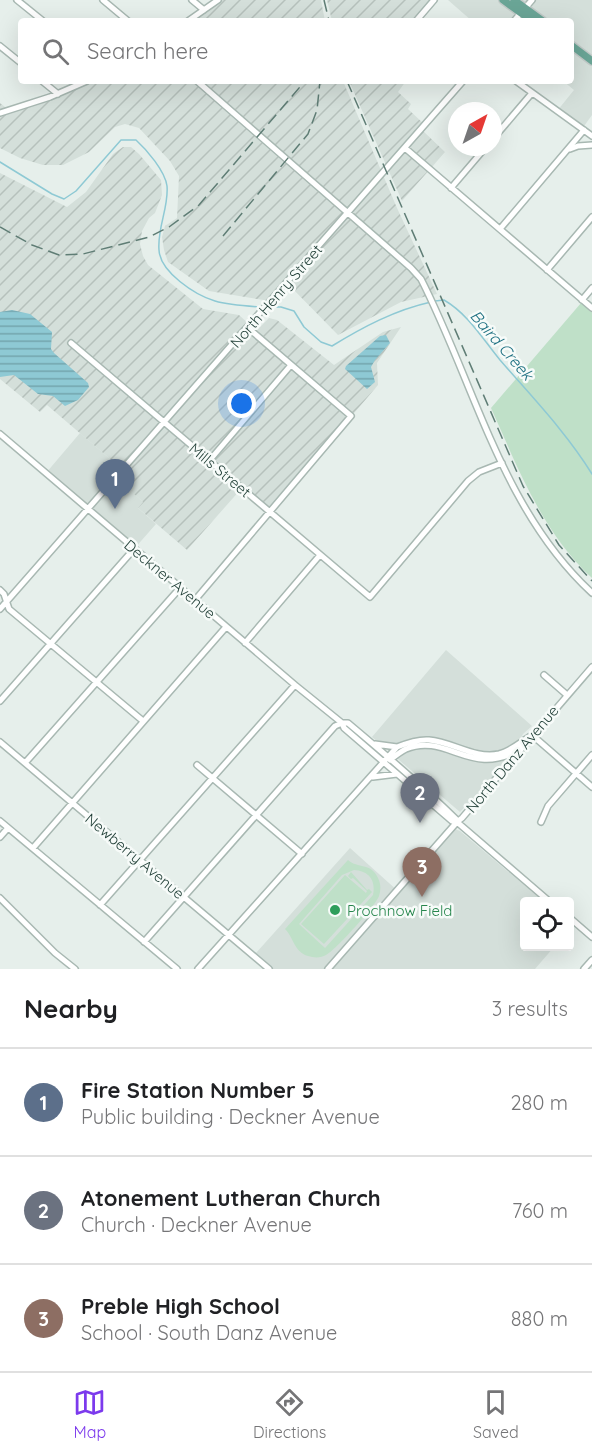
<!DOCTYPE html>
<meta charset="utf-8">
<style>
body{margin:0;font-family:Quicksand,sans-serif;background:#f6f6f6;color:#202124}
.controls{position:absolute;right:18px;bottom:18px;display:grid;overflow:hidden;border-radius:6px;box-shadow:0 6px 24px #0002}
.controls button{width:54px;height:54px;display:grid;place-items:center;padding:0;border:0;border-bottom:2px solid #e0e0e0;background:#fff;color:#202124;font:30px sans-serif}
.compass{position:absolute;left:448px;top:102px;width:54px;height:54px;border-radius:50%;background:#fff;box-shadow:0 6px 24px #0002;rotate:40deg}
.you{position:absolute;left:242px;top:404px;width:21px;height:21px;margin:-15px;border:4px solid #fff;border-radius:50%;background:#1a73e8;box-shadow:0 0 0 9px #1a73e833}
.badge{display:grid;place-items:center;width:39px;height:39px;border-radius:50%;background:#7c3aed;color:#fff;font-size:20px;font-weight:700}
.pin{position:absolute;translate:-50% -50px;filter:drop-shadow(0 2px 3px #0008)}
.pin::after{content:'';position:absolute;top:32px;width:21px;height:18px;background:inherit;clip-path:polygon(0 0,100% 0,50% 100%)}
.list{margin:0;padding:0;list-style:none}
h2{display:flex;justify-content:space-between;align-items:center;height:78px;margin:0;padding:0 24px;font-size:26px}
h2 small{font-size:20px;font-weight:400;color:#757577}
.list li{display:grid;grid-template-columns:39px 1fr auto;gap:18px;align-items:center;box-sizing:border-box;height:108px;padding:0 24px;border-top:2px solid #e0e0e0}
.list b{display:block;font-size:22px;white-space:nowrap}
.list p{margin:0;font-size:20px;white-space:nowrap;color:#757577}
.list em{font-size:20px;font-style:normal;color:#757577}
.icon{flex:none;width:33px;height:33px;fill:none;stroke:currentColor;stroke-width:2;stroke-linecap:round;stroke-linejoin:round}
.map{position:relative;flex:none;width:592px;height:969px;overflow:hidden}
.search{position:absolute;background:#fff;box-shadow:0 6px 24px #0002;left:18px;right:18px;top:18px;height:66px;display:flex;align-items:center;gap:15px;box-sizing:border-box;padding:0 21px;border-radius:6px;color:#757577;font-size:22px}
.sheet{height:402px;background:#fff}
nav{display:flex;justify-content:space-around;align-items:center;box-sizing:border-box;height:84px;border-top:2px solid #e0e0e0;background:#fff;font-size:16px;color:#757577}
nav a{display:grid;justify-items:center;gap:3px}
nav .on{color:#7c3aed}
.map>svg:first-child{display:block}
</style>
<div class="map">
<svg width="592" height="969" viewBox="0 0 592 969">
<defs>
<pattern id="industrial-furrows" width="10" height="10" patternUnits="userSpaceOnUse" patternTransform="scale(1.5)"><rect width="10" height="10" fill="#d4dfda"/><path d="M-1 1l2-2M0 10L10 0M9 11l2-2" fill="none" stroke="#b6c1bc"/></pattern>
<pattern id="water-rules" width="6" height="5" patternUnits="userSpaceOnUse" patternTransform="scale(1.5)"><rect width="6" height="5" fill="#8ec9d4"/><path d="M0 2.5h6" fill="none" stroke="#74a5ad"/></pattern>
</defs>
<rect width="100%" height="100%" fill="#e6efeb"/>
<path fill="#d4dfda" d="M448 0H592V115L582 129 557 111 574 90 563 81H571V21H472Z
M80 433 123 470 117 478 143 502 138 508 156 524 134 549 46 473Z
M446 650 532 726 523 734 509 760 460 812 372 737Z
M455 829 460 831 543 901 524 902V946L554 947 535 969H271L272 967 256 953 350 848 399 892Z"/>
<path fill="url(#industrial-furrows)" d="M218 0H321L325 21H188Z
M327 0H434L416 21H332Z
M87 81H343L397 208 437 294 401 302 338 335 287 283 270 301 209 291 168 262 164 250 162 237 165 226 177 218 179 176 170 161 139 128 125 124 115 127 89 152 63 165H43L20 158 0 148V103L10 111Z
M349 81H406L398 92 411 104 408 109 425 125 422 130 445 152 402 201Z
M123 147H131L139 154 161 180 162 195 155 213 149 218 142 231 140 244 143 256 148 265 203 309 239 315 250 325 248 328 254 333 269 318 277 320 334 365 383 332 401 327 377 363 378 385 270 512 241 489 187 550 138 508 143 502 116 478 123 470 47 405 40 412 0 379V173L67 207 86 192 113 154Z"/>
<path fill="#bfe0c8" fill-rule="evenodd" d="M581 303 592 312V578C542 532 518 468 491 408Z
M348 860C358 869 371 862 378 878 381 884 381 890 379 896 376 905 335 951 326 955 321 958 314 958 308 956 294 952 294 938 285 929ZM354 870C369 871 376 880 373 895L325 948 299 924 342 875Z
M351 872 367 890 369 889 372 892 324 944 301 924 345 875 366 893 367 891 353 878 351 879 348 876Z"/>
<path fill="url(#water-rules)" d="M12 310 30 314 52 332 51 349 54 353 88 383 89 387 78 400 65 406 53 396 38 394 14 375 0 377V312Z
M386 335 390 343 375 360 371 367 375 382 367 389 345 369 346 366 380 336Z"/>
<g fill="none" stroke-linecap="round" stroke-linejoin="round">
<path stroke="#8ec9d4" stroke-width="1.5" d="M0 162 52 194 64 199 76 191 121 140H136C147 150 165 171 167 186 169 207 157 228 159 250 160 272 195 295 215 301 229 305 246 306 261 307
M435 301 444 300C468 314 482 338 500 360 532 397 566 432 592 474
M269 307H281L294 311 304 327 321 342 332 346C363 327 395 310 431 302"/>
<g stroke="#a8b8b2" stroke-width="8">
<path id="minor" d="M17 0 43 21
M103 0 128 21
M192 0 204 10
M188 21 218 0
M416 21 434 0
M514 21 532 0
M0 46 21 63
M42 81 58 94
M197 81 411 268 421 279C475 385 502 510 592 593
M516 81 592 136
M0 113 50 97 87 81
M493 139 532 93
M405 148 592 308
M570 149 578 146 592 145
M451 188 486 147
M500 229 584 130
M547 270 592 217
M582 300 592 288
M71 343 370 597 468 481 479 472 502 463
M0 434 295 685 342 723H348C385 754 421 785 456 819L457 822
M209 461 291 365
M0 590 4 594 9 609 143 721
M195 600 351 416 248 328
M0 609 463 81
M245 643 320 555
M544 675 567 695
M0 701 134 549
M342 723 344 728 452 821 457 822 550 902
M532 735 592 787
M0 742 269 969
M375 744 397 747
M390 760C395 756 400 752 406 749 447 732 471 779 520 749
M25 763 180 588
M197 765 302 854
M373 777 397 774
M0 821 177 969
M541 822 548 806 592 755
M0 837 8 828
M33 848 226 627
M0 898 55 953 75 969
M100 905 295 685
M570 918 592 937
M144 942 335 726 342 723
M198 969 397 747C407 743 418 739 429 740 453 742 474 759 499 754 511 751 521 742 532 735
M328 969 457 822 462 818 592 667
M584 969 592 960"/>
</g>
<g stroke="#c2cac8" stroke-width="10">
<path id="major" d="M503 0 532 21
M514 0 543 21
M571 45 592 61"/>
</g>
<use href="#minor" stroke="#fff" stroke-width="5"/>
<use href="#major" stroke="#6aa596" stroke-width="7"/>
<path stroke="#5f7d75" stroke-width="1.5" stroke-dasharray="12 6" stroke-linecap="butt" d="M324 0 329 21
M347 81 523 486 559 545 592 581
M0 227 32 245 59 255 83 254 149 237 169 227 199 205 305 81
M223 236 308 134 317 110 320 81"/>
</g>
<circle fill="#2e9e5b" stroke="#f7fbf9" stroke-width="2" cx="335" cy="910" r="6"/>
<g text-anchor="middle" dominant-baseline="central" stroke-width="5" stroke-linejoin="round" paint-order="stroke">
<g font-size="15" fill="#24423a" stroke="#f7fbf9">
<text transform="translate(276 296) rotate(-49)">North Henry Street</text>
<text transform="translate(220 470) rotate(40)">Mills Street</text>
<text transform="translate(170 579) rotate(40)">Deckner Avenue</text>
<text transform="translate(512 759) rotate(-50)">North Danz Avenue</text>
<text transform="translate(135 856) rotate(40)">Newberry Avenue</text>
</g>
<g font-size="15" fill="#27864d" stroke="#f7fbf9" text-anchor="start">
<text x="347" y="910">Prochnow Field</text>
</g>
<g font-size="16" font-style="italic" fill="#1c6f80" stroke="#f7fbf9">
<text transform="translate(502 345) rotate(49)">Baird Creek</text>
</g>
</g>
</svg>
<div class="controls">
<button><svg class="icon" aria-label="locate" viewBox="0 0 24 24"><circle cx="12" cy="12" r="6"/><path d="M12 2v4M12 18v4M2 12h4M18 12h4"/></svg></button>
</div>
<svg class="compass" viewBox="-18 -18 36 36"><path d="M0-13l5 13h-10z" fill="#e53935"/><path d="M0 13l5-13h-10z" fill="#757577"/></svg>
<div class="you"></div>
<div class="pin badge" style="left:115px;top:509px;background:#5c6f8a">1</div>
<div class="pin badge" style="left:420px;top:823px;background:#6b7280">2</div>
<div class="pin badge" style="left:422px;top:897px;background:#8d6e63">3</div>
<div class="search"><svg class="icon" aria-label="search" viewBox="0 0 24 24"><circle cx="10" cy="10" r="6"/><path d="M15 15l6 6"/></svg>Search here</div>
</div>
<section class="sheet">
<h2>Nearby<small>3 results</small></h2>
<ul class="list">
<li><span class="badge" style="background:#5c6f8a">1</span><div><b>Fire Station Number 5</b><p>Public building · Deckner Avenue</p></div><em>280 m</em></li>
<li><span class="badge" style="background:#6b7280">2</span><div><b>Atonement Lutheran Church</b><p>Church · Deckner Avenue</p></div><em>760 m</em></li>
<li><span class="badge" style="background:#8d6e63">3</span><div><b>Preble High School</b><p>School · South Danz Avenue</p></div><em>880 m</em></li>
</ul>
</section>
<nav>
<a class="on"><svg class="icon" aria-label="map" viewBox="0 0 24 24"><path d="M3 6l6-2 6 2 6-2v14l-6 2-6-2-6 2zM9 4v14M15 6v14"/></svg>Map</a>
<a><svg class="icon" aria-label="directions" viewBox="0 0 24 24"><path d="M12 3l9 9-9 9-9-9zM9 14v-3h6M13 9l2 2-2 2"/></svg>Directions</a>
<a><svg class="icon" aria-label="saved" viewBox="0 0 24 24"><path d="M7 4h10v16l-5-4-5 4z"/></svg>Saved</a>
</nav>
